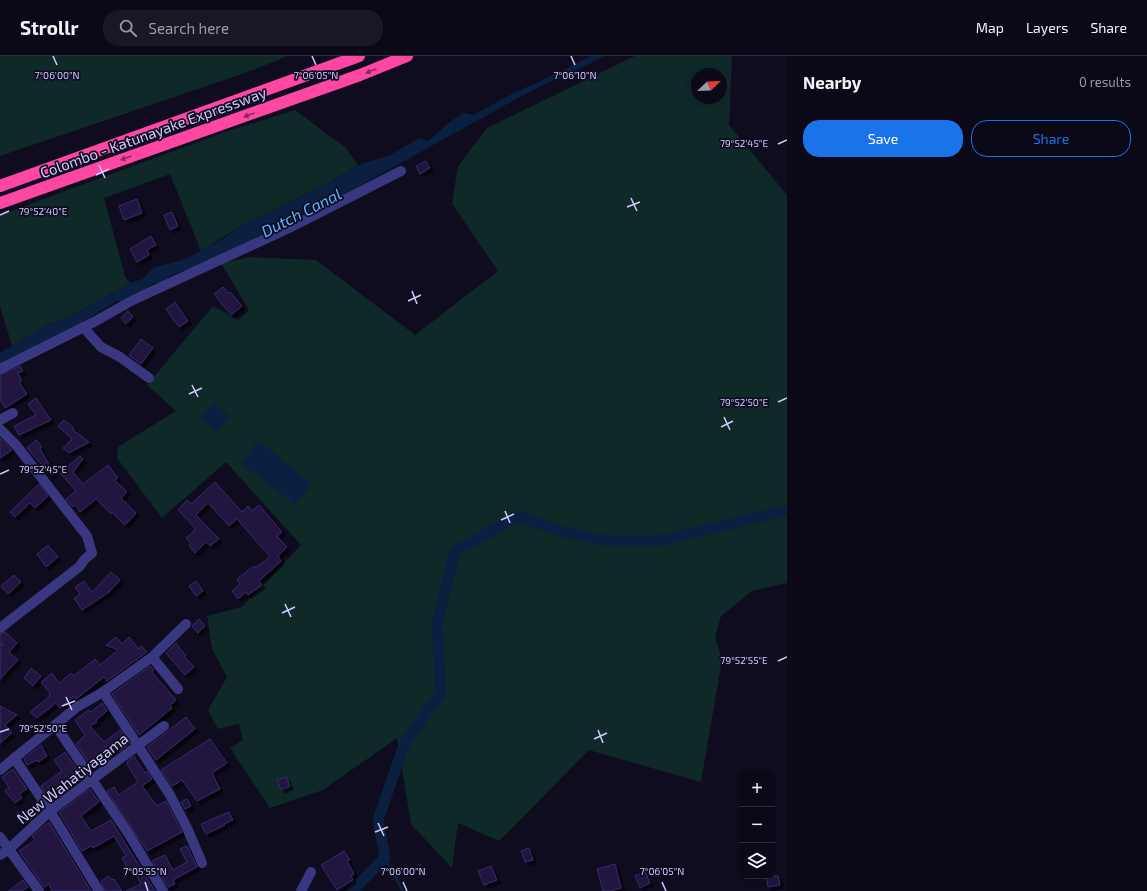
<!DOCTYPE html>
<meta charset="utf-8">
<style>
body{margin:0;font-family:"Exo 2",sans-serif;background:#191724;color:#f1f3f6}
.controls{position:absolute;right:12px;bottom:12px;display:grid;overflow:hidden;border-radius:8px;box-shadow:0 2px 6px #0003}
.controls button{width:36px;height:36px;display:grid;place-items:center;padding:0;border:0;border-bottom:1px solid #2b2a36;background:#0b0917;color:#f1f3f6;font:20px sans-serif}
.compass{position:absolute;left:691px;top:12px;width:36px;height:36px;border-radius:50%;background:#0b0917;box-shadow:0 2px 6px #0003;rotate:67deg}
.list{margin:0;padding:0;list-style:none}
h2{display:flex;justify-content:space-between;align-items:center;height:52px;margin:0;padding:0 16px;font-size:17px}
h2 small{font-size:13px;font-weight:400;color:#9a9aa1}
.actions{display:flex;gap:8px;padding:12px 16px}
.actions a{flex:1;padding:9px 0;border:1px solid #1a73e8;border-radius:16px;text-align:center;font-size:14px;color:#1a73e8}
.actions .main{background:#1a73e8;color:#fff}
.icon{flex:none;width:22px;height:22px;fill:none;stroke:currentColor;stroke-width:2;stroke-linecap:round;stroke-linejoin:round}
.map{position:relative;flex:none;width:787px;height:835px;overflow:hidden}
header{display:flex;align-items:center;gap:24px;box-sizing:border-box;height:56px;padding:0 20px;background:#0b0917;border-bottom:1px solid #2b2a36}
header strong{font-size:19px}
nav{display:flex;gap:22px;margin-inline-start:auto;font-size:14px}
.search{width:280px;height:36px;background:#191724;display:flex;align-items:center;gap:10px;box-sizing:border-box;padding:0 14px;border-radius:16px;color:#9a9aa1;font-size:15px}
main{display:flex}
aside{flex:1;background:#0b0917}
.map>svg:first-child{display:block}
</style>
<header>
<strong>Strollr</strong>
<div class="search"><svg class="icon" aria-label="search" viewBox="0 0 24 24"><circle cx="10" cy="10" r="6"/><path d="M15 15l6 6"/></svg>Search here</div>
<nav><a>Map</a><a>Layers</a><a>Share</a></nav>
</header>
<main>
<div class="map">
<svg width="787" height="835" viewBox="0 0 787 835">
<defs>
<filter id="shadow"><feDropShadow dx="3.5" dy="3.5" stdDeviation="0" flood-color="#0009"/></filter>
</defs>
<rect width="100%" height="100%" fill="#0f0c1f"/>
<path fill="#0f2928" fill-rule="evenodd" d="M0 0H288L245 17 0 100Z
M635 0H732L729 69 787 139V527L752 535 721 560 715 581 722 604 701 726 589 694 499 785 458 767 452 812 411 768 397 682 323 734 270 752 230 692 243 684 239 668 218 673 208 654 227 621 212 593 207 560 242 551 301 489 226 406 162 462 117 402 118 391 176 355 147 329 213 250 238 264 249 254 221 207 251 201 316 204 415 279 498 215 452 148 458 110 487 72ZM697 18H721V42H697Z
M295 54 346 92 358 109 325 129 241 170 201 195 170 118 104 142 125 220 130 227 64 264 50 267 12 290 0 250V159L228 75Z"/>
<path fill="#0b1f40" d="M591 0H605L574 15 566 21 549 26 509 47 345 138 313 153 220 200 170 220 162 228 154 227 144 234 134 237 123 244 115 246 78 269 0 308V297L50 267 64 264 130 227 143 223 149 216 155 211 176 206 190 201 224 182 241 170 325 129 358 109 390 99 420 82 428 85 450 66 463 57 473 59 514 37 564 14Z
M214 347 229 360 217 376 200 361Z
M258 385 312 427 295 449 241 407Z"/>
<g fill="none" stroke-linecap="round" stroke-linejoin="round">
<path stroke="#0b1f40" stroke-width="3" d="M385 802 403 835"/>
<path stroke="#0b1f40" stroke-width="11" d="M352 835 385 802 378 764 405 686 441 637 437 568 455 495 519 460 560 475 606 485H659L787 454"/>
</g>
<path fill="#201840" stroke="#362a6d" filter="url(#shadow)" d="M426 105 430 112 420 118 416 110Z
M137 143 142 157 124 164 119 150Z
M172 156 178 170 170 174 164 159Z
M151 180 156 189 147 194 149 199 137 206 130 193Z
M223 231 228 237 230 236 242 250 231 259 214 238Z
M175 246 188 265 179 271 166 253Z
M128 255 133 261 126 268 121 262Z
M141 283 153 292 141 308 129 299Z
M20 310 23 315 18 317 22 325 19 326 27 338 5 352 0 344V319Z
M36 342 51 364 19 379 14 370 36 359 28 348Z
M64 364 74 372 73 374 89 386 69 397 63 392 72 383 58 370Z
M0 382 12 394 0 402Z
M36 384 42 391 40 393 54 417 51 419 27 392Z
M80 400 83 403 73 416 83 428 108 409 118 422 115 424 127 436 121 442 136 457 125 469 112 457 111 458 96 443 80 456 75 449 73 451 66 443 76 435 60 417Z
M215 426 242 456 248 450 252 455 259 449 282 476 277 480 287 491 278 500 281 505 259 525 262 529 248 539 246 536 238 543 232 535 240 528 237 523 254 510 255 512 270 501 237 463 229 470 208 447 196 459 219 483 210 490 206 486 195 497 189 490 191 487 186 482 195 474V472L178 454 187 444 191 448Z
M39 428 48 440 35 452 30 447 15 461 10 456Z
M48 489 58 501 46 511 37 498Z
M111 516 120 524 109 536 82 554 74 542 80 538 75 531 84 525 92 536Z
M14 519 21 526 8 538 1 530Z
M196 525 203 535 196 540 189 530Z
M199 563 205 570 198 577 192 570Z
M5 576 17 587 9 596 18 604 0 623V587L3 590V589L0 585V578Z
M116 581 122 588 129 581 139 593 141 590 147 596 107 625 104 621 76 643 74 640 60 652 56 647 37 662 30 656 50 640 49 639 50 637 41 626 52 617 59 627 71 617 74 620 95 603 100 609 118 594 106 589Z
M176 587 186 600 185 601 194 611 185 619 166 597Z
M150 610 154 614 152 616 176 644 170 649 172 652 139 679 112 638Z
M31 612 41 620 33 630 24 622Z
M102 647 107 655 96 664 97 666 90 670 104 686 120 674 129 688 120 695 117 689 90 709 76 688 85 679 75 664 89 654 91 656Z
M0 650 17 659 5 669 12 677 0 687Z
M186 661 195 673 156 704 147 691Z
M210 683 227 707 212 717 220 733 197 745 182 724 172 730 161 714Z
M41 689 47 700 38 706 37 704 27 709 24 703Z
M65 696 81 719 80 720 82 723 61 738 57 732 47 740 41 730 62 715 54 704Z
M134 700 145 717 147 715 152 723 142 730 157 750 166 745 182 776 147 795 107 735 114 731 119 739 138 726 127 708 128 707 127 706Z
M13 713 27 733 19 738 22 742 15 747 5 735 9 732 2 721Z
M286 721 290 730 281 734 277 724Z
M90 733 99 746 81 760 91 775 111 764 155 835H126L141 828 133 813 129 815 122 802 126 800 114 780 93 792 91 790 82 795 59 756Z
M187 743 191 750 185 753 181 746Z
M229 756 233 764 224 768 225 769 206 778 201 768Z
M49 766 91 835H52L49 828 44 831 19 795 35 784 32 780Z
M187 790 197 811 173 824 175 828 168 831 152 805 165 799 173 814 187 806 180 793Z
M529 792 533 804 525 806 521 795Z
M344 795 350 804 347 805 354 818 351 820 353 824 337 834 321 809Z
M615 808 621 832 610 835H603L597 813Z
M491 810 497 824 484 829 478 815Z
M645 815 650 827 640 832 635 820Z
M109 820 112 824 114 823 122 835H105L101 825Z
M766 820H778L780 829 768 831Z
M23 824 28 831 22 835H8Z"/>
<g fill="none" stroke-linecap="round" stroke-linejoin="round">
<path stroke="#38377f" stroke-width="10" d="M83 271 101 291 120 301 149 322
M0 313 94 266 133 244 289 172 401 115
M0 364 13 357
M0 373 16 389 87 480 92 497 85 503 79 511 0 572
M152 601 178 633
M103 636 170 739 187 772 202 807
M56 670 130 780 163 835
M14 702 50 755 99 835
M0 714 77 651 103 636 152 601 186 568
M0 781 39 835
M0 799 8 794 50 755 164 670
M301 835 311 816"/>
<path stroke="#ff46a2" stroke-width="12" d="M0 130 359 0
M0 147 360 19 407 0"/>
</g>
<defs><path id="oneway-solid" d="M-6-.8H1V-3.2L6.5 0L1 3.2V.8H-6Z"/></defs>
<g fill="#872960">
<use href="#oneway-solid" transform="translate(371 15) rotate(158)"/>
<use href="#oneway-solid" transform="translate(249 59) rotate(160)"/>
<use href="#oneway-solid" transform="translate(126 102) rotate(160)"/>
</g>
<path fill="none" stroke="#d0cbff" stroke-width="1.5" d="M53 0 57 9M312 0 316 9M571 0 575 9M778 88 787 84M99 109 105 122M96 119 109 113M631 142 637 155M627 151 640 146M0 159 9 155M412 235 417 248M408 245 421 239M192 329 198 341M189 338 202 332M778 346 787 342M724 361 730 374M721 371 733 365M0 418 9 414M505 455 510 467M501 464 514 458M285 548 291 561M282 557 295 551M778 605 787 601M66 641 72 654M62 650 75 645M598 674 603 687M0 676 9 673M594 683 607 677M378 767 384 780M375 776 388 771M145 826 148 835M403 826 407 835M662 826 666 835"/>
<g text-anchor="middle" dominant-baseline="central" stroke-width="3.5" stroke-linejoin="round" paint-order="stroke">
<g font-size="15" fill="#d0cbff" stroke="#0f0c1f">
<text transform="translate(153 76) rotate(-20)">Colombo - Katunayake Expressway</text>
<text transform="translate(72 722) rotate(-38)">New Wahatiyagama</text>
</g>
<g font-size="16" font-style="italic" fill="#59b5ff" stroke="#0f0c1f">
<text transform="translate(301 156) rotate(-27)">Dutch Canal</text>
</g>
</g>
<g font-size="10" text-anchor="middle" fill="#d0cbff" stroke="#0f0c1f" stroke-width="3.5" stroke-linejoin="round" paint-order="stroke">
<text x="57" y="23">7°06'00"N</text>
<text x="316" y="23">7°06'05"N</text>
<text x="575" y="23">7°06'10"N</text>
<text x="744" y="91">79°52'45"E</text>
<text x="43" y="159">79°52'40"E</text>
<text x="744" y="350">79°52'50"E</text>
<text x="43" y="417">79°52'45"E</text>
<text x="744" y="608">79°52'55"E</text>
<text x="43" y="676">79°52'50"E</text>
<text x="145" y="819">7°05'55"N</text>
<text x="403" y="819">7°06'00"N</text>
<text x="662" y="819">7°06'05"N</text>
</g>
</svg>
<div class="controls">
<button>+</button>
<button>−</button>
<button><svg class="icon" aria-label="layers" viewBox="0 0 24 24"><path d="M12 4l9 5-9 5-9-5zM3 14l9 5 9-5"/></svg></button>
</div>
<svg class="compass" viewBox="-18 -18 36 36"><path d="M0-13l5 13h-10z" fill="#e53935"/><path d="M0 13l5-13h-10z" fill="#9a9aa1"/></svg>
</div>
<aside>
<h2>Nearby<small>0 results</small></h2>
<ul class="list">
</ul>
<div class="actions"><a class="main">Save</a><a>Share</a></div>
</aside>
</main>
